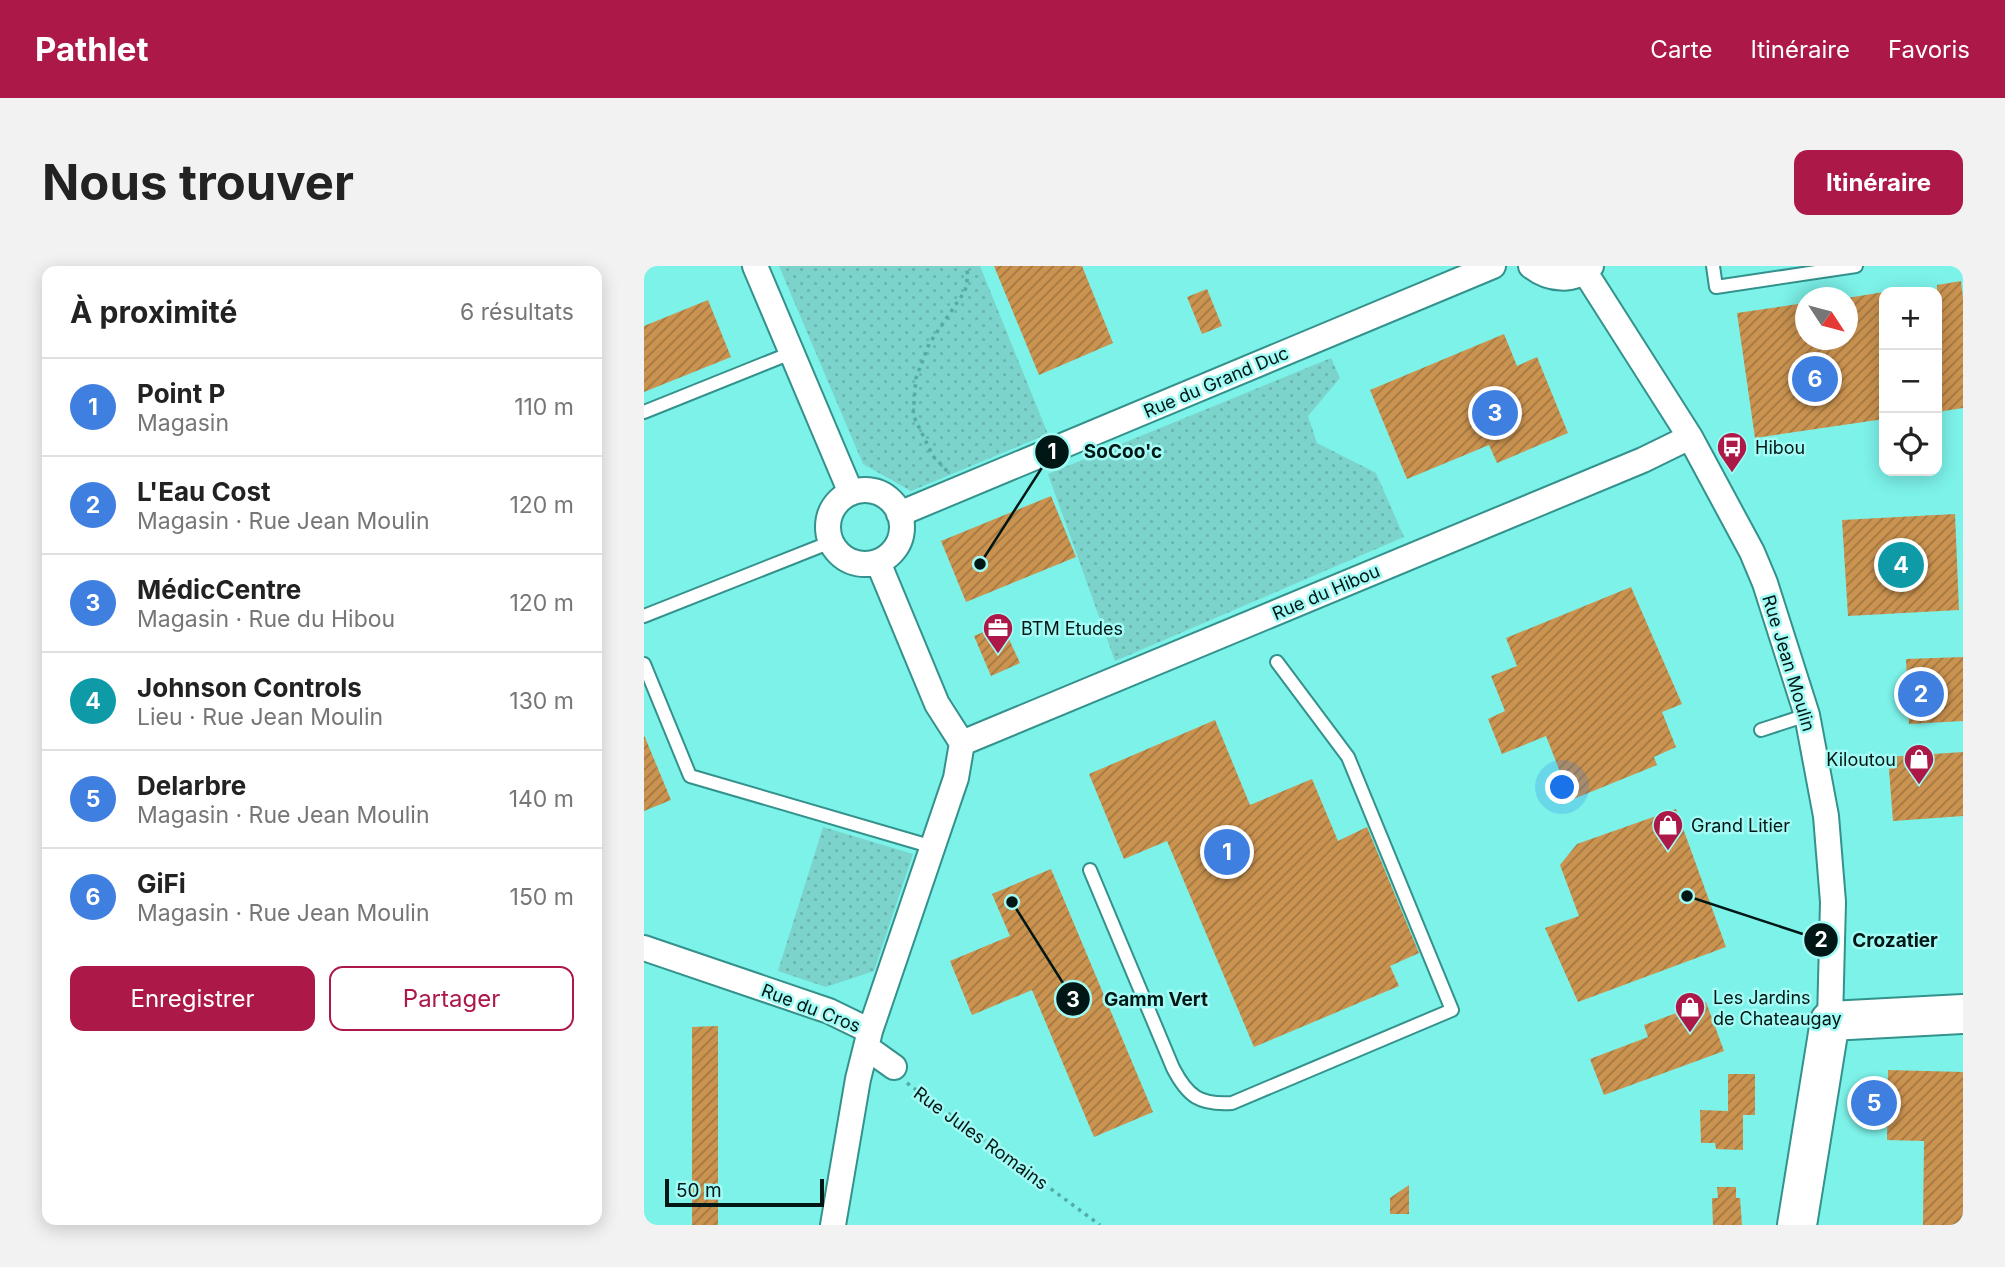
<!DOCTYPE html>
<html lang="fr">
<meta charset="utf-8">
<style>
body{margin:0;font-family:Inter,sans-serif;background:#f2f2f2;color:#222}
.controls{position:absolute;right:21px;top:21px;display:grid;overflow:hidden;border-radius:14px;box-shadow:0 4px 18px #0003}
.controls button{width:63px;height:63px;display:grid;place-items:center;padding:0;border:0;border-bottom:2px solid #e0e0e0;background:#fff;color:#222;font:35px sans-serif}
.compass{position:absolute;left:1151px;top:21px;width:63px;height:63px;border-radius:50%;background:#fff;box-shadow:0 4px 18px #0003;rotate:126deg}
.scale{position:absolute;left:21px;bottom:18px;width:159px;box-sizing:border-box;padding-left:7px;border:4px solid #001715;border-top:0;font-size:19px;line-height:24px;white-space:nowrap;color:#001715;-webkit-text-stroke:5px #a2fbf4;paint-order:stroke}
.you{position:absolute;left:919px;top:522px;width:24px;height:24px;margin:-18px;border:5px solid #fff;border-radius:50%;background:#1a73e8;box-shadow:0 0 0 10px #1a73e833}
.badge{display:grid;place-items:center;width:46px;height:46px;border-radius:50%;background:#ac1949;color:#fff;font-size:23px;font-weight:700}
.pin{position:absolute;translate:-50% -50%;border:4px solid #fff;box-shadow:0 2px 7px #0006}
.list{margin:0;padding:0;list-style:none}
h2{display:flex;justify-content:space-between;align-items:center;height:91px;margin:0;padding:0 28px;font-size:30px}
h2 small{font-size:23px;font-weight:400;color:#767676}
.list li{display:grid;grid-template-columns:46px 1fr auto;gap:21px;align-items:center;box-sizing:border-box;height:98px;padding:0 28px;border-top:2px solid #e0e0e0}
.list b{display:block;font-size:26px;white-space:nowrap}
.list p{margin:0;font-size:23px;white-space:nowrap;color:#767676}
.list em{font-size:23px;font-style:normal;color:#767676}
.actions{display:flex;gap:14px;padding:21px 28px}
.actions a{flex:1;padding:16px 0;border:2px solid #ac1949;border-radius:14px;text-align:center;font-size:24px;color:#ac1949}
.actions .main{background:#ac1949;color:#fff}
.icon{flex:none;width:38px;height:38px;fill:none;stroke:currentColor;stroke-width:2;stroke-linecap:round;stroke-linejoin:round}
.map{position:relative;flex:none;width:1319px;height:959px;overflow:hidden;border-radius:14px}
header{display:flex;align-items:center;gap:42px;box-sizing:border-box;height:98px;padding:0 35px;background:#ac1949;color:#fff}
header strong{font-size:33px}
nav{display:flex;gap:38px;margin-inline-start:auto;font-size:24px}
.intro{display:flex;align-items:center;justify-content:space-between;box-sizing:border-box;height:168px;padding:0 42px}
h1{margin:0;font-size:49px}
.button{padding:18px 32px;border-radius:14px;background:#ac1949;color:#fff;font-size:24px;font-weight:700}
main{display:flex;gap:42px;padding:0 42px}
aside{flex:1;background:#fff;border-radius:14px;box-shadow:0 4px 18px #0003}
.map>svg:first-child{display:block}
</style>
<header>
<strong>Pathlet</strong>
<nav><a>Carte</a><a>Itinéraire</a><a>Favoris</a></nav>
</header>
<div class="intro"><h1>Nous trouver</h1><a class="button">Itinéraire</a></div>
<main>
<aside>
<h2>À proximité<small>6 résultats</small></h2>
<ul class="list">
<li><span class="badge" style="background:#3f7fe0">1</span><div><b>Point P</b><p>Magasin</p></div><em>110 m</em></li>
<li><span class="badge" style="background:#3f7fe0">2</span><div><b>L'Eau Cost</b><p>Magasin · Rue Jean Moulin</p></div><em>120 m</em></li>
<li><span class="badge" style="background:#3f7fe0">3</span><div><b>MédicCentre</b><p>Magasin · Rue du Hibou</p></div><em>120 m</em></li>
<li><span class="badge" style="background:#0f9aa8">4</span><div><b>Johnson Controls</b><p>Lieu · Rue Jean Moulin</p></div><em>130 m</em></li>
<li><span class="badge" style="background:#3f7fe0">5</span><div><b>Delarbre</b><p>Magasin · Rue Jean Moulin</p></div><em>140 m</em></li>
<li><span class="badge" style="background:#3f7fe0">6</span><div><b>GiFi</b><p>Magasin · Rue Jean Moulin</p></div><em>150 m</em></li>
</ul>
<div class="actions"><a class="main">Enregistrer</a><a>Partager</a></div>
</aside>
<div class="map">
<svg width="1319" height="959" viewBox="0 0 1319 959">
<defs>
<pattern id="grass-dots" width="8" height="8" patternUnits="userSpaceOnUse" patternTransform="scale(1.75)"><rect width="8" height="8" fill="#7cd3cc"/><path d="M2 2h.1M6 6h.1" fill="none" stroke="#69b4ae" stroke-width="1.8" stroke-linecap="round"/></pattern>
<pattern id="building-hatch" width="6" height="6" patternUnits="userSpaceOnUse" patternTransform="scale(1.75)"><rect width="6" height="6" fill="#cb9350"/><path d="M-1 1l2-2M0 6l6-6M5 7l2-2" fill="none" stroke="#a27741"/></pattern>
</defs>
<rect width="100%" height="100%" fill="#7cf2e9"/>
<path fill="url(#grass-dots)" d="M135 0H336L404 168 267 225 219 198Z
M687 92 696 112 664 150 673 177 732 207 760 271 471 395 404 208Z
M179 561 269 588 230 705 182 721 134 705Z"/>
<path fill="url(#building-hatch)" d="M350 0H438L469 77 395 109Z
M1317 15 1319 32V142L1293 146V19Z
M563 23 578 60 558 68 543 31Z
M1240 26V153L1111 172 1093 47 1161 37V74H1203V32Z
M64 34 87 91 0 126V60Z
M860 68 873 100 893 91 924 167 853 197 845 179 763 213 726 124Z
M407 230 432 291 322 336 297 275Z
M1311 248 1315 344 1204 350 1198 254Z
M987 321 1038 438 1018 446 1032 481 1010 491 1013 499 927 534 902 470 858 488 844 453 861 445 847 410 873 400 862 372Z
M358 358 376 397 347 410 330 370Z
M1319 391V455L1265 458 1262 393Z
M571 454 606 539 668 513 694 575 723 561 775 687 746 700 755 720 610 781 523 575 480 593 445 508Z
M0 469 27 534 0 545Z
M1319 486V550L1249 555 1244 491Z
M1032 543 1082 681 934 736 901 662 935 650 916 599 933 578Z
M407 603 509 846 450 871 388 724 328 749 306 695 366 670 348 628Z
M1062 736 1080 785 960 829 946 793 1004 771 1000 759Z
M74 760V959H48V761Z
M1244 804 1319 806V959H1279L1280 875 1243 874Z
M1084 808H1111V849H1099V884L1072 883 1071 877H1057L1056 844 1084 845Z
M765 919V948H746V932Z
M1073 921H1092V932H1096L1098 959H1069L1068 932H1074Z"/>
<g fill="none" stroke-linecap="round" stroke-linejoin="round">
<g stroke="#34918b" stroke-width="16">
<path id="service" d="M1069 0 1072 21 1212 0
M0 146 147 87
M0 350 187 276
M0 398 46 510 289 581
M1117 464 1163 449
M446 604 529 802C544 831 556 839 588 837L808 744 704 491 633 396"/>
</g>
<g stroke="#34918b" stroke-width="28">
<path id="minor" d="M111 0 207 227
M887 0C905 14 929 17 947 0
M941 6 1046 171 1108 286 1121 317 1163 449 1182 550 1189 636 1186 755
M184 261a37 37 0 1 1 74 0a37 37 0 1 1-74 0Z
M255 248 849 0
M234 296 293 438 318 477
M318 477 999 194 1046 171
M0 682 185 745 226 765
M222 781 250 801
M189 959 214 813 226 765 312 512 318 477"/>
</g>
<g stroke="#34918b" stroke-width="42">
<path id="primary" d="M1153 959 1186 755 1319 748"/>
</g>
<path stroke="#54aba4" stroke-width="3.5" stroke-dasharray="3.5 5" stroke-linecap="butt" d="M303 205 289 190 269 149 272 112 285 78 321 25 324 10 322 0
M263 817 456 959"/>
<use href="#service" stroke="#fff" stroke-width="12"/>
<use href="#minor" stroke="#fff" stroke-width="24"/>
<use href="#primary" stroke="#fff" stroke-width="38"/>
</g>
<defs>
<g id="bus-pin" transform="scale(1.575)"><path d="M0 17L-7.5 6A9.5 9.5 0 1 1 7.5 6Z" fill="#ac1949" stroke="#a2fbf4"/><path d="M-5-6H5V4H4V6H2V4H-2V6H-4V4H-5ZM-3.5-4V0h7V-4ZM-3.5 1.2v1.5H-2V1.2ZM2 1.2v1.5H3.5V1.2Z" fill="#fff"/></g>
<g id="office-pin" transform="scale(1.575)"><path d="M0 17L-7.5 6A9.5 9.5 0 1 1 7.5 6Z" fill="#ac1949" stroke="#a2fbf4"/><path d="M-6-3h4V-5.5h4V-3h4V5H-6ZM-1-4.5V-3h2v-1.5ZM-6 0V1H6V0Z" fill="#fff"/></g>
<g id="shop-pin" transform="scale(1.575)"><path d="M0 17L-7.5 6A9.5 9.5 0 1 1 7.5 6Z" fill="#ac1949" stroke="#a2fbf4"/><path d="M-5-2.5h2.3a2.7 3.5 0 0 1 5.4 0H5L5.5 6h-11ZM-1.5-2.5h3a1.5 2.3 0 0 0-3 0Z" fill="#fff"/></g>
</defs>
<g fill-rule="evenodd">
<use href="#bus-pin" x="1088" y="181"/>
<use href="#office-pin" x="354" y="362"/>
<use href="#shop-pin" x="1275" y="493"/>
<use href="#shop-pin" x="1024" y="559"/>
<use href="#shop-pin" x="1046" y="741"/>
</g>
<g text-anchor="middle" dominant-baseline="central" stroke-width="5" stroke-linejoin="round" paint-order="stroke">
<g font-size="18" fill="#001715" stroke="#a2fbf4">
<text transform="translate(572 116) rotate(-23)">Rue du Grand Duc</text>
<text transform="translate(682 326) rotate(-23)">Rue du Hibou</text>
<text transform="translate(1145 397) rotate(73)">Rue Jean Moulin</text>
<text transform="translate(167 742) rotate(21)">Rue du Cros</text>
<text transform="translate(337 872) rotate(36)">Rue Jules Romains</text>
</g>
<g font-size="18" fill="#001715" stroke="#a2fbf4" text-anchor="start">
<text x="1111" y="181">Hibou</text>
<text x="377" y="362">BTM Etudes</text>
<text x="1252" y="493" text-anchor="end">Kiloutou</text>
<text x="1047" y="559">Grand Litier</text>
<text x="1069" y="731">Les Jardins<tspan x="1069" dy="21">de Chateaugay</tspan></text>
</g>
</g>
<path fill="none" stroke="#001715" stroke-width="2.5" d="M336 298L408 186M1043 630L1177 674M368 636L429 733"/>
<g fill="#001715" stroke="#a2fbf4" stroke-width="2.5">
<circle cx="336" cy="298" r="7"/>
<circle cx="1043" cy="630" r="7"/>
<circle cx="368" cy="636" r="7"/>
<circle cx="408" cy="186" r="18"/>
<circle cx="1177" cy="674" r="18"/>
<circle cx="429" cy="733" r="18"/>
</g>
<g font-size="21" text-anchor="middle" font-weight="bold" fill="#fff">
<text x="408" y="193">1</text>
<text x="1177" y="681">2</text>
<text x="429" y="741">3</text>
</g>
<g font-size="19" text-anchor="middle" font-weight="bold" fill="#001715" stroke="#a2fbf4" stroke-width="5" stroke-linejoin="round" paint-order="stroke">
<text x="479" y="192">SoCoo'c</text>
<text x="1251" y="681">Crozatier</text>
<text x="512" y="740">Gamm Vert</text>
</g>
</svg>
<div class="controls">
<button>+</button>
<button>−</button>
<button><svg class="icon" aria-label="locate" viewBox="0 0 24 24"><circle cx="12" cy="12" r="6"/><path d="M12 2v4M12 18v4M2 12h4M18 12h4"/></svg></button>
</div>
<svg class="compass" viewBox="-18 -18 36 36"><path d="M0-13l5 13h-10z" fill="#e53935"/><path d="M0 13l5-13h-10z" fill="#767676"/></svg>
<div class="scale">50 m</div>
<div class="you"></div>
<div class="pin badge" style="left:583px;top:586px;background:#3f7fe0">1</div>
<div class="pin badge" style="left:1277px;top:428px;background:#3f7fe0">2</div>
<div class="pin badge" style="left:851px;top:147px;background:#3f7fe0">3</div>
<div class="pin badge" style="left:1257px;top:299px;background:#0f9aa8">4</div>
<div class="pin badge" style="left:1230px;top:837px;background:#3f7fe0">5</div>
<div class="pin badge" style="left:1171px;top:113px;background:#3f7fe0">6</div>
</div>
</main>
